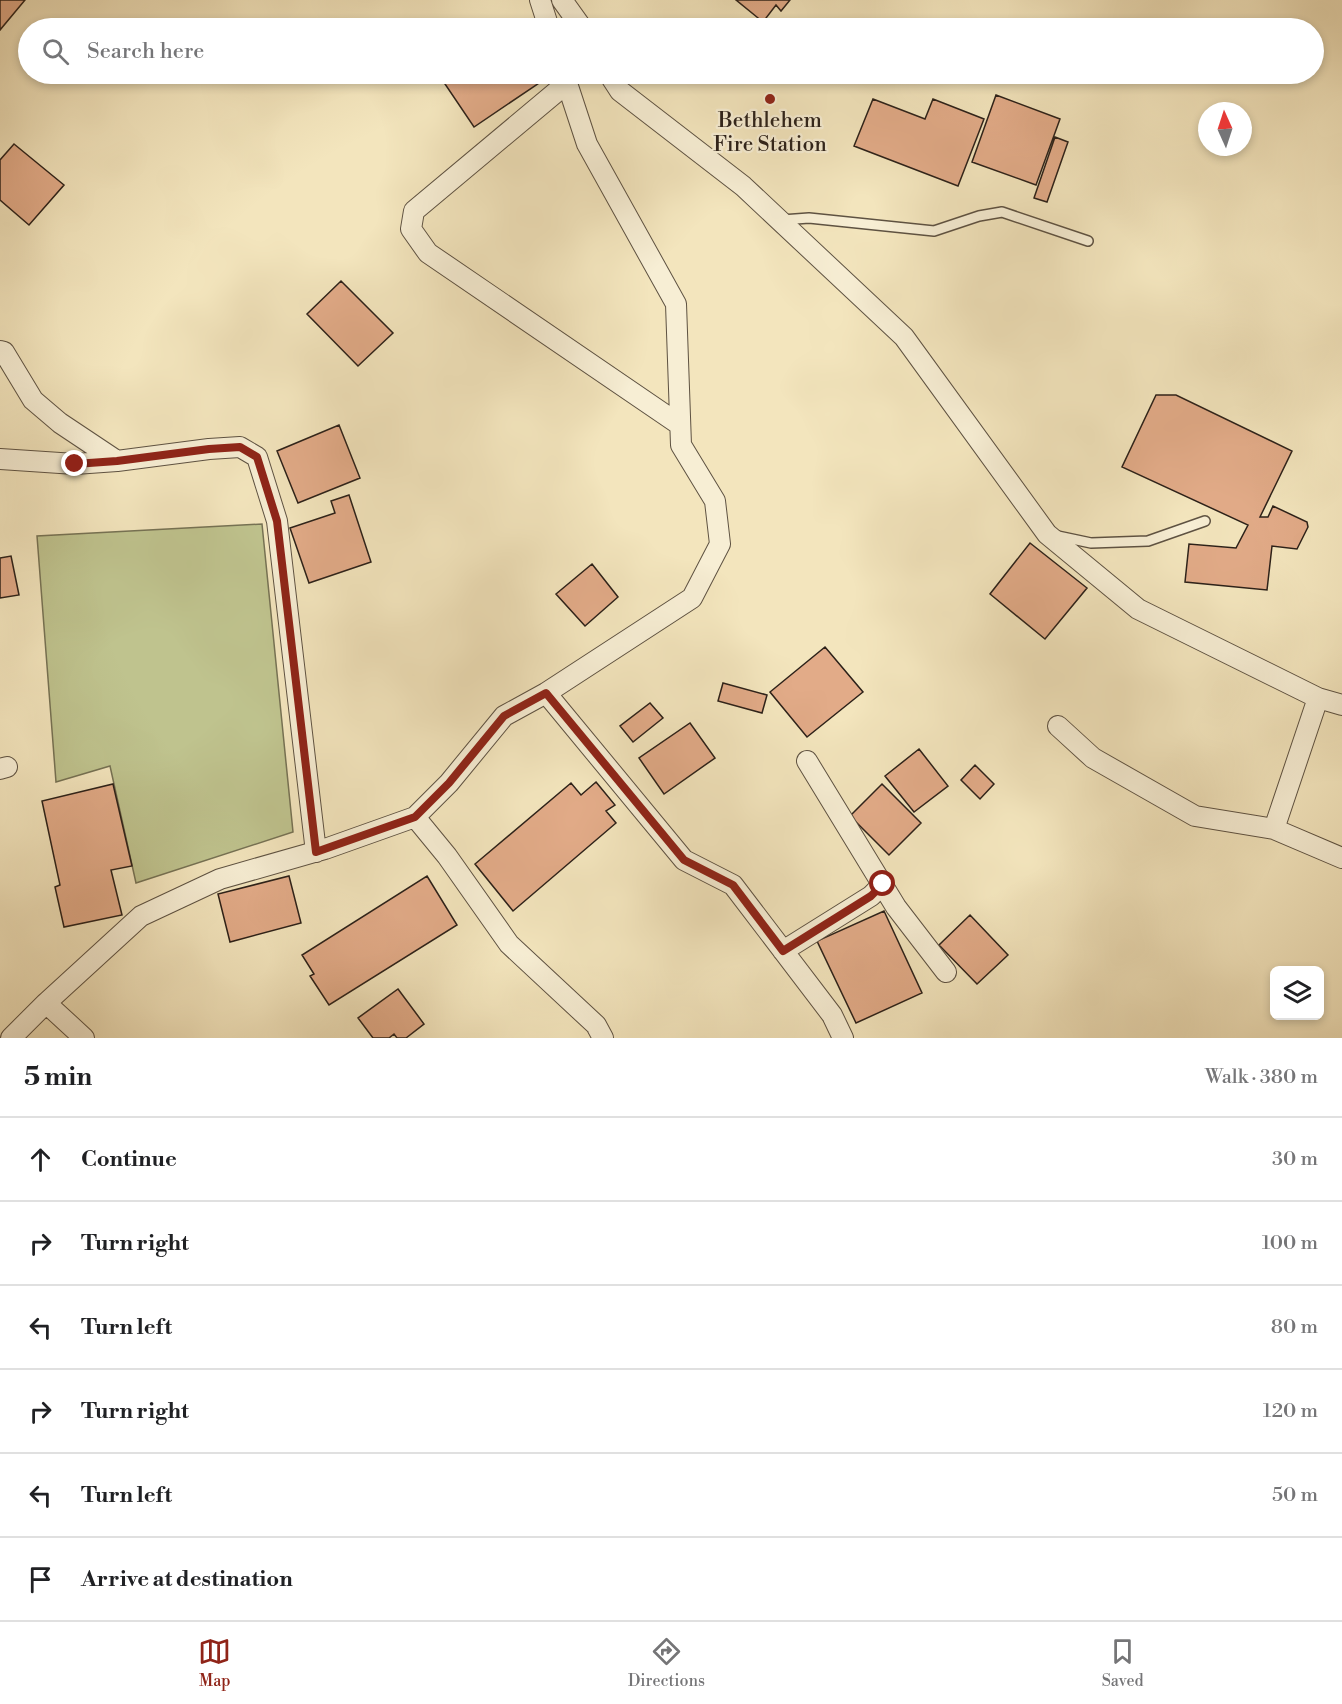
<!DOCTYPE html>
<meta charset="utf-8">
<style>
body{margin:0;font-family:"Libre Bodoni",serif;background:#f2f2f2;color:#202124}
.controls{position:absolute;right:18px;bottom:18px;display:grid;overflow:hidden;border-radius:9px;box-shadow:0 3px 9px #0003}
.controls button{width:54px;height:54px;display:grid;place-items:center;padding:0;border:0;border-bottom:2px solid #e0e0e0;background:#fff;color:#202124;font:30px sans-serif}
.compass{position:absolute;left:1198px;top:102px;width:54px;height:54px;border-radius:50%;background:#fff;box-shadow:0 3px 9px #0003;rotate:357deg}
.stop{position:absolute;width:18px;height:18px;margin:-14px;border:4px solid #8f2418;border-radius:50%;background:#fff}
.stop.end{background:#8f2418;border-color:#fff;box-shadow:0 2px 6px #0008}
.list{margin:0;padding:0;list-style:none}
h2{display:flex;justify-content:space-between;align-items:center;height:78px;margin:0;padding:0 24px;font-size:26px}
h2 small{font-size:20px;font-weight:400;color:#757577}
.list li{display:grid;grid-template-columns:39px 1fr auto;gap:18px;align-items:center;box-sizing:border-box;height:84px;padding:0 24px;border-top:2px solid #e0e0e0}
.list b{display:block;font-size:22px;white-space:nowrap}
.list em{font-size:20px;font-style:normal;color:#757577}
.icon{flex:none;width:33px;height:33px;fill:none;stroke:currentColor;stroke-width:2;stroke-linecap:round;stroke-linejoin:round}
.map{position:relative;flex:none;width:1342px;height:1038px;overflow:hidden}
.search{position:absolute;background:#fff;box-shadow:0 3px 9px #0003;left:18px;right:18px;top:18px;height:66px;display:flex;align-items:center;gap:15px;box-sizing:border-box;padding:0 21px;border-radius:33px;color:#757577;font-size:22px}
.sheet{height:582px;background:#fff}
nav{display:flex;justify-content:space-around;align-items:center;box-sizing:border-box;height:84px;border-top:2px solid #e0e0e0;background:#fff;font-size:16px;color:#757577}
nav a{display:grid;justify-items:center;gap:3px}
nav .on{color:#8f2418}
.map>svg:first-child{display:block}
</style>
<div class="map">
<svg width="1342" height="1038" viewBox="0 0 1342 1038">
<rect width="100%" height="100%" fill="#f3e5bd"/>
<filter id="stains"><feTurbulence type="fractalNoise" baseFrequency=".00333" numOctaves="4"/><feColorMatrix values="0 0 0 0 .2 0 0 0 0 .09 0 0 0 0 .02 0 0 0 .5 -.17"/></filter>
<radialGradient id="worn" r=".72"><stop offset=".6" stop-color="#630" stop-opacity="0"/><stop offset="1" stop-color="#630" stop-opacity=".3"/></radialGradient>
<path fill="#bfc38e" stroke="#767254" stroke-width="1.5" d="M262 524 293 832 136 883 110 766 56 782 37 536Z"/>
<path fill="#e2ab88" stroke="#2c2119" stroke-width="1.5" d="M0 0H25L0 30Z
M736 0H790L781 11 776 5 763 22Z
M462 74H537L542 81 474 127 445 84Z
M996 95 1060 119 1036 185 972 162Z
M873 99 925 119 933 99 984 119 958 186 854 146Z
M1055 137 1068 142 1047 202 1034 198Z
M14 144 64 185 29 225 0 200V160Z
M341 281 393 333 358 366 307 314Z
M1156 395H1176L1292 451 1260 517H1268L1273 506 1307 522 1308 527 1297 549 1272 546 1267 590 1185 582 1189 544 1236 548 1248 525 1122 467Z
M339 425 360 478 298 503 277 451Z
M349 495 371 562 309 583 290 528 335 513 331 501Z
M1030 543 1087 588 1045 639 990 594Z
M11 556 19 595 0 598V558Z
M592 564 618 597 585 626 556 594Z
M825 647 863 692 807 737 770 692Z
M723 683 767 695 762 713 718 701Z
M650 703 663 718 633 742 620 726Z
M690 723 715 758 664 794 639 758Z
M919 749 948 786 914 812 885 776Z
M975 765 994 784 980 799 961 780Z
M596 782 615 805 606 811 616 823 513 911 475 864 571 783 581 795Z
M113 784 132 866 111 870 122 915 64 927 55 887 60 885 42 801Z
M882 784 921 823 889 855 850 816Z
M289 876 301 923 230 942 218 894Z
M427 876 457 925 329 1005 310 976 314 974 302 955Z
M884 911 922 993 856 1023 817 941Z
M970 915 1008 955 977 984 939 945Z
M398 989 424 1024 406 1038H397L394 1034 389 1038H373L358 1018Z"/>
<g fill="none" stroke-linecap="round" stroke-linejoin="round">
<g stroke="#5e5242" stroke-width="12">
<path id="service" d="M782 220 809 218 934 231 979 216 1002 212 1088 241
M1058 536 1091 543 1148 541 1205 521"/>
</g>
<g stroke="#5e5242" stroke-width="22">
<path id="minor" d="M540 0 549 28
M562 0 582 28
M609 74 620 91 743 186 904 337 1047 534 1138 609 1318 698 1342 705
M567 83 414 211 411 229 428 253 680 425
M0 351 4 352 33 400 60 423 117 461
M0 459 75 464 117 461 209 449 240 447 257 457 277 521 316 852
M546 693 684 860 733 885 832 1015 843 1038
M1058 726 1093 758 1195 816 1274 829 1342 858
M807 761 896 907 946 972
M0 769 7 767
M415 817 447 856 509 944 596 1025 603 1038
M1274 829 1318 698
M783 951 871 896 883 884
M46 1003 84 1038
M11 1038 46 1003 141 916 220 879 325 849 415 817 449 783 504 716 546 693 692 598 720 544 715 501 681 445 676 304 587 144 564 74"/>
</g>
<use href="#service" stroke="#f7eed4" stroke-width="9"/>
<use href="#minor" stroke="#f7eed4" stroke-width="20"/>
</g>
<g fill="none" stroke-linecap="round" stroke-linejoin="round">
<path stroke="#8f2418" stroke-width="8" d="M75 464 117 461 209 449 240 447 257 457 277 521 316 852 415 817 449 783 504 716 546 693 684 860 733 885 783 951 871 896 883 884"/>
</g>
<circle fill="#8f2418" stroke="#f7eed4" stroke-width="2" cx="770" cy="99" r="6"/>
<g text-anchor="middle" dominant-baseline="central" stroke-width="4.5" stroke-linejoin="round" paint-order="stroke">
<g font-size="21" fill="#2c2119" stroke="#f7eed4">
<text x="770" y="121">Bethlehem<tspan x="770" dy="24">Fire Station</tspan></text>
</g>
</g>
<rect width="100%" height="100%" filter="url(#stains)"/>
<rect width="100%" height="100%" fill="url(#worn)"/>
</svg>
<div class="controls">
<button><svg class="icon" aria-label="layers" viewBox="0 0 24 24"><path d="M12 4l9 5-9 5-9-5zM3 14l9 5 9-5"/></svg></button>
</div>
<svg class="compass" viewBox="-18 -18 36 36"><path d="M0-13l5 13h-10z" fill="#e53935"/><path d="M0 13l5-13h-10z" fill="#757577"/></svg>
<div class="stop" style="left:883px;top:884px"></div>
<div class="stop end" style="left:75px;top:464px"></div>
<div class="search"><svg class="icon" aria-label="search" viewBox="0 0 24 24"><circle cx="10" cy="10" r="6"/><path d="M15 15l6 6"/></svg>Search here</div>
</div>
<section class="sheet">
<h2>5 min<small>Walk · 380 m</small></h2>
<ul class="list">
<li><svg class="icon" aria-label="ahead" viewBox="0 0 24 24"><path d="M12 20V5M6 11l6-6 6 6"/></svg><div><b>Continue</b></div><em>30 m</em></li>
<li><svg class="icon" aria-label="right" viewBox="0 0 24 24"><path d="M7 20v-9h11M14 6l5 5-5 5"/></svg><div><b>Turn right</b></div><em>100 m</em></li>
<li><svg class="icon" aria-label="left" viewBox="0 0 24 24"><path d="M17 20v-9H6M10 6l-5 5 5 5"/></svg><div><b>Turn left</b></div><em>80 m</em></li>
<li><svg class="icon" aria-label="right" viewBox="0 0 24 24"><path d="M7 20v-9h11M14 6l5 5-5 5"/></svg><div><b>Turn right</b></div><em>120 m</em></li>
<li><svg class="icon" aria-label="left" viewBox="0 0 24 24"><path d="M17 20v-9H6M10 6l-5 5 5 5"/></svg><div><b>Turn left</b></div><em>50 m</em></li>
<li><svg class="icon" aria-label="arrive" viewBox="0 0 24 24"><path d="M6 21V4h12l-3 4 3 4H6"/></svg><div><b>Arrive at destination</b></div></li>
</ul>
</section>
<nav>
<a class="on"><svg class="icon" aria-label="map" viewBox="0 0 24 24"><path d="M3 6l6-2 6 2 6-2v14l-6 2-6-2-6 2zM9 4v14M15 6v14"/></svg>Map</a>
<a><svg class="icon" aria-label="directions" viewBox="0 0 24 24"><path d="M12 3l9 9-9 9-9-9zM9 14v-3h6M13 9l2 2-2 2"/></svg>Directions</a>
<a><svg class="icon" aria-label="saved" viewBox="0 0 24 24"><path d="M7 4h10v16l-5-4-5 4z"/></svg>Saved</a>
</nav>
